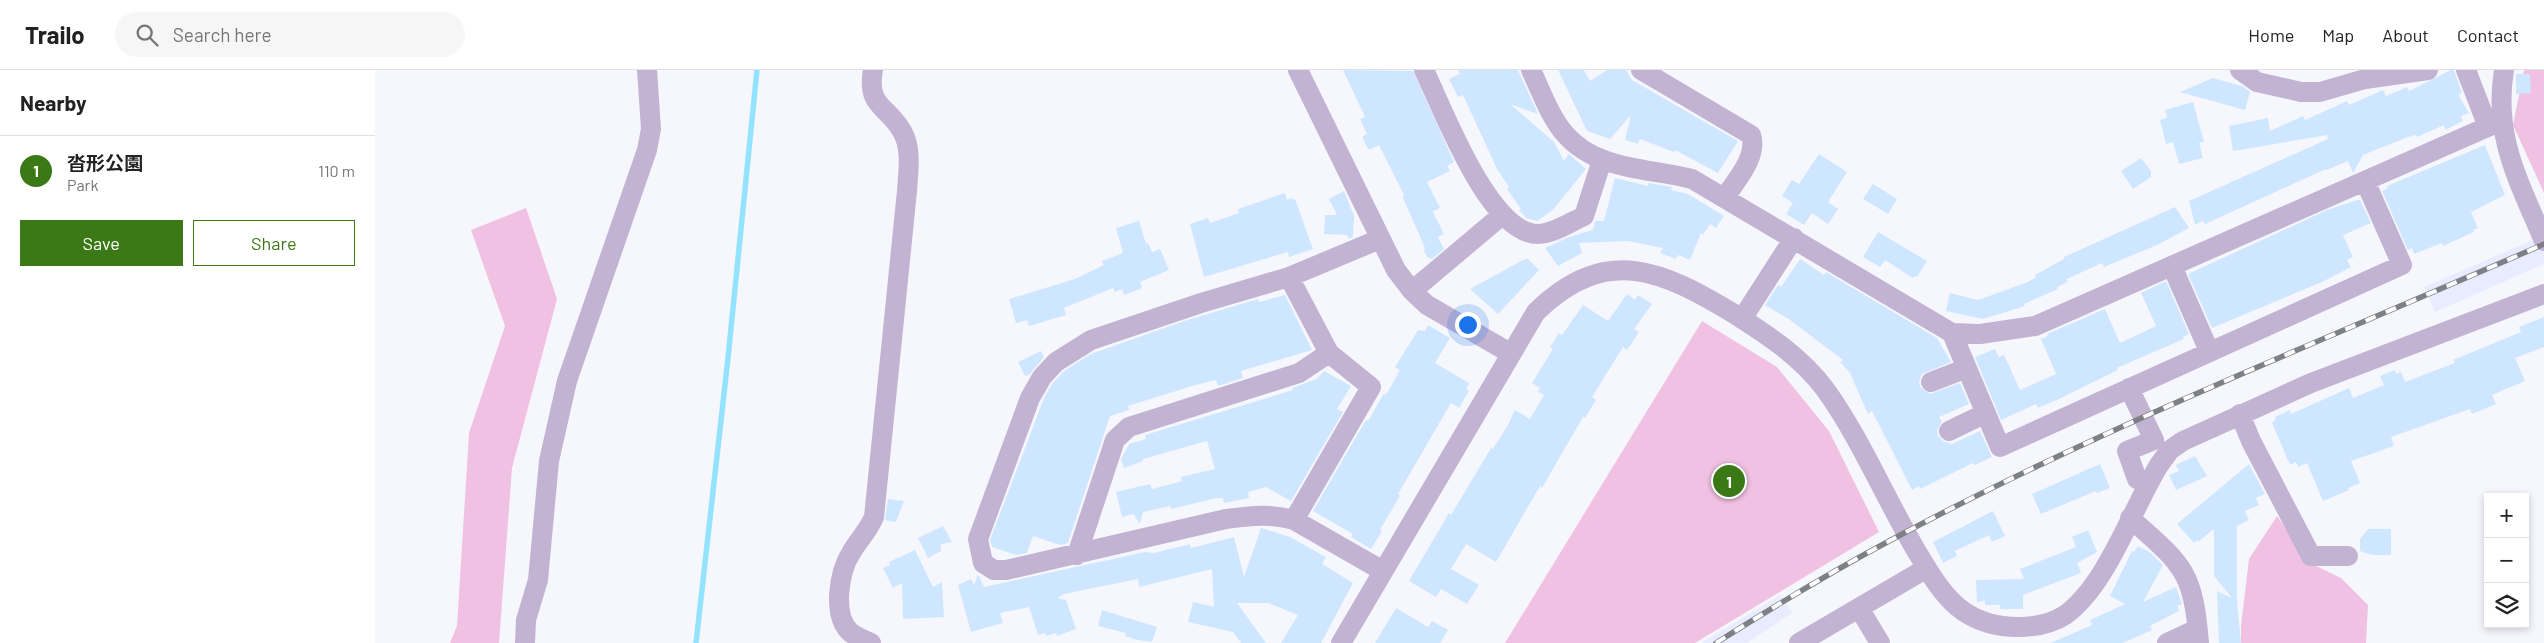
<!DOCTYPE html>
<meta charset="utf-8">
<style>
body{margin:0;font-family:Barlow,"Noto Sans JP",sans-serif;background:#f6f6f6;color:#222}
.controls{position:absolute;right:15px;bottom:15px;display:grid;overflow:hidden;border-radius:0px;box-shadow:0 2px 8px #0003}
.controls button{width:45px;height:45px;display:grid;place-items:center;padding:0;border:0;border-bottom:1px solid #e0e0e0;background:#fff;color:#222;font:25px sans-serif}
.you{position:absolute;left:1092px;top:254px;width:18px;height:18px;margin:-12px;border:4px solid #fff;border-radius:50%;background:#1a73e8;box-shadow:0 0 0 8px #1a73e833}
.badge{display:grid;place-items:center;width:32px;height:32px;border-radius:50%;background:#3a7916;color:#fff;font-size:16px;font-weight:700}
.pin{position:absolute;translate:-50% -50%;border:2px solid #fff;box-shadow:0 1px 5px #0006}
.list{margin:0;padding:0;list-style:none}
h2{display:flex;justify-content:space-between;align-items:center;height:65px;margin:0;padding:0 20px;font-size:21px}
h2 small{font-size:16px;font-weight:400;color:#767676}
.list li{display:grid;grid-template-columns:32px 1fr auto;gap:15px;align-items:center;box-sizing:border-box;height:70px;padding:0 20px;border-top:1px solid #e0e0e0}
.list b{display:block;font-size:19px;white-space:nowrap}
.list p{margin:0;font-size:16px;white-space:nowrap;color:#767676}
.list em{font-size:16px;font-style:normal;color:#767676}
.actions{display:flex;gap:10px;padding:15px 20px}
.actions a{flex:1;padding:11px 0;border:1px solid #3a7916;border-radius:0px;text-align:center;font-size:18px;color:#3a7916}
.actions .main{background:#3a7916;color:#fff}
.icon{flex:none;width:28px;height:28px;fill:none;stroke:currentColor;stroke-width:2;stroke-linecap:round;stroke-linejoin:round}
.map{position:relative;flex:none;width:2169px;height:573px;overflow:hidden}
header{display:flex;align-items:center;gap:30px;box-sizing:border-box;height:70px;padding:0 25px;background:#fff;border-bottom:1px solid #e0e0e0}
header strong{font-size:24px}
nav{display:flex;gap:28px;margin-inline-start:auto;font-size:18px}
.search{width:350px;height:45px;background:#f6f6f6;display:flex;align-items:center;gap:12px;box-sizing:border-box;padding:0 18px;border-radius:28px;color:#767676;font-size:19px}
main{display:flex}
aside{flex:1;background:#fff}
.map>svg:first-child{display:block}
</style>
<header>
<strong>Trailo</strong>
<div class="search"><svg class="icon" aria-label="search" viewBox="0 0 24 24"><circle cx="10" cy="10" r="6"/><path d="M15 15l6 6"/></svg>Search here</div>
<nav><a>Home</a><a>Map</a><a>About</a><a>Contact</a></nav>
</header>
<main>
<aside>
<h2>Nearby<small></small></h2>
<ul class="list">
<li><span class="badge">1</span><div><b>沓形公園</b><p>Park</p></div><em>110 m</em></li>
</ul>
<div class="actions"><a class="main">Save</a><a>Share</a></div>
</aside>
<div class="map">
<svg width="2169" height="573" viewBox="0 0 2169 573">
<rect width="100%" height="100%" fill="#f6f7fc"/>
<path fill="#e9ecfe" d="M2169 165V194L2060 242 2049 217Z
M1406 525 1417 543 1372 573H1326Z"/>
<path fill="#f1c1e4" d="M2149 0H2169V123L2138 55Z
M151 138 182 229 137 398 124 573H75L82 556 94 363 130 256 96 160Z
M1327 251 1402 297 1454 361 1504 462 1320 573H1130Z
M1902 446 1935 493 1966 508 1993 535 1991 573H1866V556L1874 489Z"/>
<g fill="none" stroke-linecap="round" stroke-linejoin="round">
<path stroke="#94e3fe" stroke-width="5.5" d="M321 573 353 288 382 0"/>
</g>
<path fill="#cee6ff" d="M968 0 1038 1 1079 92 1072 96 1075 101 1052 112 1065 138 1058 141 1059 144 1069 164 1063 167 1069 179 1057 189 1052 187 1049 181 1050 178 1028 128 1029 125 1004 75 994 80 987 67 992 64 985 49 990 47Z
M1083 0H1143L1163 44 1135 34 1179 72 1189 91 1194 84 1211 99 1178 140 1162 151 1151 148 1144 140 1146 139 1132 119 1134 117 1122 99 1088 25 1083 27 1074 9 1085 4Z
M1183 0H1209L1215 11 1232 0H1251L1257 10 1363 71 1343 103 1300 80 1299 82 1265 69 1263 74 1250 70 1256 45 1235 69 1212 61Z
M2076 0H2079L2087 23 2083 24 2094 43 2086 46 2088 51 2070 60 2069 55 2042 67 2041 65 2033 67 1988 85 1978 103 1973 91 1952 100 1951 99 1830 154 1828 151 1820 155 1814 131 1953 69 1952 65 1858 81 1854 56 1893 48 1895 61 1928 46 1930 50 1972 31 1974 35 2008 20 2011 26 2032 17 2034 21Z
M2141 4H2155L2156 23 2141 24Z
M1838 8 1867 16 1875 22 1870 40 1805 22Z
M1818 32 1829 72 1824 73 1828 88 1804 94 1798 72 1791 74 1785 50 1792 48 1790 40Z
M2110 75 2130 125 2096 142 2103 158 2098 160 2099 162 2068 176 2067 173 2039 184 2037 178 2033 180 2007 121 2013 118 2012 116Z
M1444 84 1472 102 1453 132 1463 139 1453 154 1437 143 1429 155 1411 144 1418 133 1407 126 1417 110 1424 114Z
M1766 88 1776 101V107L1758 119 1746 101Z
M1240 108 1273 116 1274 113 1297 117 1296 120 1313 124 1349 146 1341 158 1335 154 1328 165 1326 163 1315 190 1303 185 1301 189 1285 183 1288 178 1253 171 1204 173 1207 183 1183 196 1170 178 1194 167 1218 160 1220 151H1229Z
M1498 114 1522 129 1513 144 1488 129Z
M969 121 979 146 978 167 974 169 972 165 949 164 950 145H962L954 129Z
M910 123 912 130 917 128 918 130 920 129 938 179 914 187 913 182 829 207 815 154 833 148 835 153 864 143 863 139Z
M1982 130H1985L1996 153 1968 165 1978 187 1972 190 1976 197 1947 212 1837 258 1813 204 1952 140Z
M1800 137 1814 158 1782 175 1729 197 1727 193 1692 209 1693 212 1682 217 1683 219 1649 234 1650 236 1608 249 1571 241 1575 223 1603 230 1653 212 1661 207 1660 205 1689 189V187Z
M764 151 771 174 773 173 777 182 785 179 794 200 765 212 767 218 749 225 747 219 740 222 738 218 689 238 691 245 654 256 652 250 641 253 634 229 700 209 729 195 727 191 748 183 741 158Z
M1503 162 1552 191 1542 207 1539 206 1538 208 1510 190 1505 197 1488 187Z
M1152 188 1164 200 1123 244 1095 219Z
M1425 189 1449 205 1451 202 1562 268 1576 292 1547 304 1544 311 1545 317 1555 324 1585 313 1594 334 1564 347 1567 352 1562 360 1563 366 1568 371 1577 374 1605 361 1617 387 1600 395 1598 393 1545 419 1544 416 1537 420 1497 341 1493 344 1475 303 1465 292 1468 290 1415 250 1390 235 1403 215 1406 217Z
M1791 211 1814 264 1808 267 1809 269 1751 294 1742 298 1743 300 1684 329 1663 338 1661 334 1626 350 1600 287 1620 279 1624 287 1629 285 1645 320 1681 304 1666 269 1673 266 1672 264 1730 239 1745 273 1781 256 1766 223Z
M1252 224 1260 230 1263 225 1277 234 1259 259 1264 262 1252 280 1248 277 1217 327 1221 330 1210 348 1208 347 1167 418 1165 416 1121 492 1091 474 1076 499 1104 515 1092 534 1066 519 1061 527 1034 511 1074 443 1076 445 1116 378 1118 379 1133 355 1140 340 1155 349 1169 325 1163 322 1165 318 1157 313 1178 279 1175 277 1184 263 1187 265 1208 235 1233 251Z
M910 225 937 280 866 301 868 308 843 316 841 310 817 316 753 336 754 340 735 346 693 473 685 475 658 466 652 483 641 485 617 477 615 470 669 328 677 314 689 301 716 284 809 251 883 229 884 232Z
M2169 247V277L2140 288 2150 311 2117 325 2121 334 2097 344 2095 339 2016 367 2019 376 1976 391 1985 413 1973 418 1974 420 1948 431 1932 393 1923 397 1921 392 1915 395 1897 353 1901 349 1900 347 1915 340 1916 344 1974 318 1978 328 2009 315 2005 306 2020 300 2021 304 2026 302 2030 312 2080 293 2078 290 2146 262 2144 257Z
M1053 255 1075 268 1060 293 1094 313 1091 319 1094 321 1084 338 1076 333 1023 424 1025 426 1005 460 1007 461 996 479 976 467 978 464 938 441 988 355 991 350 993 351 1009 323 1011 325 1025 300 1020 297 1043 260 1050 261Z
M666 281 669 287 655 304 650 306 643 292Z
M949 301 976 316 962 339 968 342 916 431 891 417 873 422 874 428 849 433 848 428H842L796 439 795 436 768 442 765 454 758 444 747 447 741 422 775 414 777 419 807 411 806 407 840 399 832 371 768 389V391L749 398 746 389 754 374 771 369 770 365 918 320 917 318 942 309Z
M1820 386 1832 406 1801 420 1794 405 1804 401 1801 395Z
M1725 394 1735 418 1722 423 1721 421 1666 444 1657 424Z
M1874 394 1890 424 1881 428 1884 435 1870 441 1874 450 1862 456V531L1866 573H1844L1842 521 1857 528 1839 506V459L1823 472 1822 470 1819 473 1802 454Z
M513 429 529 431 521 452 510 450Z
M1618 441 1630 466 1617 472 1614 465 1580 481 1582 486 1568 493 1558 472Z
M568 456 577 472 566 474V481L553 488 543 468Z
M886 458 915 467 951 487 947 494 978 513 946 573H906L923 545 893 533H862L891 573H866L858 562 813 552 818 532 839 537 837 499 764 517 763 509 689 524 682 528 691 530 701 559 682 566 681 563 671 566 670 563 663 565 654 537 625 543 628 553 596 562 583 515 596 509 599 515 603 504 609 517 770 482 779 483 815 474 816 478 859 467 869 507Z
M1993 459H2016V485H1997L1985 481V469Z
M1713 460 1722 482 1702 493 1706 503 1648 525V539H1625V535H1610V531L1602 532 1601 510 1649 509 1645 499 1701 477 1697 467Z
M1763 476 1776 483 1788 495 1768 532 1801 517 1807 534 1802 536 1804 541 1775 556 1777 560 1748 573H1676L1717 555 1715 550 1750 534 1735 526 1757 481 1759 482Z
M540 480 558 517 567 512 569 547 528 549 527 513 518 518 508 498 515 495 514 492Z
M1021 538 1053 557 1057 551 1073 560 1065 573H1000Z
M727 540 782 557 777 572 763 570 750 566 751 563 723 556Z"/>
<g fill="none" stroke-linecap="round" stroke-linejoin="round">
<path stroke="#c2b3d3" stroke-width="20" d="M923 0 1021 200 1037 221 1052 235 1135 283
M1049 0C1068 39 1114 164 1163 164 1178 164 1196 152 1209 146L1227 90
M1156 0C1166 21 1175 47 1190 64 1222 101 1274 98 1317 109L1577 263 1605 264 1660 256 2126 51
M1266 0 1376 65C1383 86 1362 109 1351 126
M1865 0 1882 12 1926 22H1945L1990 9 2053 0
M2091 0 2113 57
M2129 0C2118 67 2144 111 2169 171
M1005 169 914 207 826 233 716 270 681 292 667 307 655 328 603 469 608 493 619 500H631L851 449C875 446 895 443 919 450L1008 501
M1797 196 1834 281
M914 207 954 283 996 317 919 450
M1037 221 1126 146
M1367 249 1419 168
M1577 263 1625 377 2027 195 1990 111
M1556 312 1592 298
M1754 318 1779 370 1752 381 1762 409 1773 413
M1865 344 1876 371 1936 486H1973
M1574 361 1611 343
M1755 448C1808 495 1818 500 1824 573
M702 485 740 370 754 357 924 303 954 283
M1484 538 1505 573
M150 573 151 550 163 510 174 391 192 311 272 80 276 59 272 0
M496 573C489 570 481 567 475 562 457 545 464 502 476 483 483 471 493 461 499 447L532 121C533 103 537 80 528 63 514 36 491 38 498 0
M966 573 1161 242C1232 173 1288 201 1361 245 1394 266 1426 287 1450 319 1486 369 1510 428 1542 482 1554 502 1568 527 1588 541 1604 552 1623 557 1643 557 1659 557 1676 554 1690 545 1732 515 1757 439 1784 395L1795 380 1808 371 1936 313 2169 224
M1424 573 1552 498
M1792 573 1822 559"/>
<g stroke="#7f8087" stroke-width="5.5">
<path id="rail" d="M1341 573C1398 537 1456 502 1516 470 1726 357 1951 270 2169 174"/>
</g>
<use href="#rail" stroke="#fff" stroke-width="4" stroke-dasharray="11" stroke-linecap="butt"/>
</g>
</svg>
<div class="controls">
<button>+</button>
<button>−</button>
<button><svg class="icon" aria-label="layers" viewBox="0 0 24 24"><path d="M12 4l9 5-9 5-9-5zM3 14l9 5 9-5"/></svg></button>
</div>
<div class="you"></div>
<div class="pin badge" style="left:1354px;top:411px">1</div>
</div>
</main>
